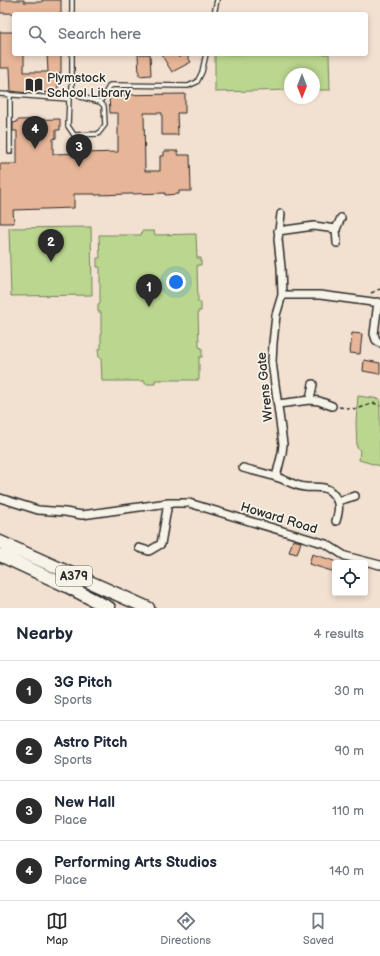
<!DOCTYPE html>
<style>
body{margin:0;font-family:"Balsamiq Sans",sans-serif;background:#f6f6f7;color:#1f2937}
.controls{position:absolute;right:12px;bottom:12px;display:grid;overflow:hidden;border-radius:4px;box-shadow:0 2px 6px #0003}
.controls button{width:36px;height:36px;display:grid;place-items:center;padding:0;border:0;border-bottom:1px solid #e0e1e3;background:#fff;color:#1f2937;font:20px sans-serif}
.compass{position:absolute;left:284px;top:68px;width:36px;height:36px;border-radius:50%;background:#fff;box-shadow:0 2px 6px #0003;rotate:180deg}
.you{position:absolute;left:176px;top:282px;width:14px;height:14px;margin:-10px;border:3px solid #fff;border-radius:50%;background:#1a73e8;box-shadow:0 0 0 6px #1a73e833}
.badge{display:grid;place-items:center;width:26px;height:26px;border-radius:50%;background:#2b2b2b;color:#fff;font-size:13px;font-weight:700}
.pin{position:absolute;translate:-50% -33px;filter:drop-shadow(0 1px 2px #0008)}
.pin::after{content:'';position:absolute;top:21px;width:14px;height:12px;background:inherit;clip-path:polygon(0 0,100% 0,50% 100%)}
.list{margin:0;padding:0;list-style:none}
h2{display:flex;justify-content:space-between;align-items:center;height:52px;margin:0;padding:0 16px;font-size:17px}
h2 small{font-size:13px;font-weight:400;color:#747a83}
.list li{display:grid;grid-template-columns:26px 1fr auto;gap:12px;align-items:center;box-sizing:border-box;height:60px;padding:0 16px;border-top:1px solid #e0e1e3}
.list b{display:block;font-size:15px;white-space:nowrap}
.list p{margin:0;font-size:13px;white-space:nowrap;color:#747a83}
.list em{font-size:13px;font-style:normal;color:#747a83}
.icon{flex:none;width:22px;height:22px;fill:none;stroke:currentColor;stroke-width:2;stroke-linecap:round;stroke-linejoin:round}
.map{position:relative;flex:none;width:380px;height:608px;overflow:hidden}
.search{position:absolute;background:#fff;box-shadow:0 2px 6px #0003;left:12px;right:12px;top:12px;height:44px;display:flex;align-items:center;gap:10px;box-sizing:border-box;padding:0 14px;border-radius:4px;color:#747a83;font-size:15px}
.sheet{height:292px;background:#fff}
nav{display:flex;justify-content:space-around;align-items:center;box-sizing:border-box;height:56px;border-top:1px solid #e0e1e3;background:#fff;font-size:11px;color:#747a83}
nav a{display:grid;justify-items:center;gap:2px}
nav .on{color:#2b2b2b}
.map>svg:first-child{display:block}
</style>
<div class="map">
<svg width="380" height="608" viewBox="0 0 380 608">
<rect width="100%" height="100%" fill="#f2e0d0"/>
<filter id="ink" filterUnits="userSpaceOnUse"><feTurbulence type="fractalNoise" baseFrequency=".025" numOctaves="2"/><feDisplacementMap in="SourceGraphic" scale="8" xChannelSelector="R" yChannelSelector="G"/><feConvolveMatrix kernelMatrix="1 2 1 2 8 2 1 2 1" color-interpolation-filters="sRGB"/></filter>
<g filter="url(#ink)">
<path fill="#bbd78f" stroke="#73815d" d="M215 54H329L330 90H314V74H290V90L215 92Z
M91 227 92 295 11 296 9 228Z
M142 231H154L155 235 196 234 197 258H201V265H197L198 302H201V311H198L199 347 202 348V357H199V380H155V384H145V381H102L101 358H99L98 349H101V312H98V304L100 303V267H97V258H100L99 235H141Z
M358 396 380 399V466L359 460 360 450 357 448 356 422Z"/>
<path fill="#e7b598" stroke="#2b2b2b" d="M0 0H24V2H42V0H61V14L0 13Z
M0 32H14V54H24V72H48L47 54H61V73H58V92L27 93 11 91 10 68H0Z
M138 54H150L151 75 139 76Z
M161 54H177L179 58 186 54 191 62 172 72Z
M185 94V113H177L178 135H162V113H144L145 171H160V156H164V151H178V155H190L191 191H179V194L165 195V193L95 195V194H74V208L13 210 14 223H0V164H17V131H13V123L17 122V120L60 119V130H56V138L53 139V154L118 152V113H110L109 95Z
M352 333 362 334 360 354 350 353Z
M364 360 380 363V374L363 371Z
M293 540 301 542 297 554 289 552Z
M312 554 335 561V572L309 564Z"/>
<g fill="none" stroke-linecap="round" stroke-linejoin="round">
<g stroke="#2b2b2b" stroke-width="6">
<path id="service" d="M72 0V14
M214 14 217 0
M72 54V89
M72 89 81 97 100 102 104 106 105 125 98 134 74 135 68 126 69 99Z
M0 94 69 99
M10 94V152
M100 102 110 85 188 86 197 82 202 72 206 54"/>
</g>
<g stroke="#2b2b2b" stroke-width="10">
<path id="minor" d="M278 231 314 226 336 229
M337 243 336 229 341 218
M282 295H320L380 303
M378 302 374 334 376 340 380 343
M310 400 313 384
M278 404 310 400 319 401 332 406
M243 468C254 471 265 473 276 477 286 480 295 486 305 487 314 488 326 485 332 493 341 502 339 511 336 521
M276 477 282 453 283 444 272 362 273 343 276 315 282 295 281 267 278 239 281 214
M0 498 38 510 65 512 82 515 168 503H189L326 544 345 556 380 565
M338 501 355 496
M139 548 149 551 161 544 168 503"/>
</g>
<g stroke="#2b2b2b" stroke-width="15">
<path id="primary" d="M0 542 148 608
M0 555 67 586 109 608"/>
</g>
<path stroke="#2b2b2b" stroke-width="1.5" stroke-dasharray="4 3" stroke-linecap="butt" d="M371 293 380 289
M339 407 357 409 374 403 380 406"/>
<use href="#service" stroke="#f7f3e8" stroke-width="3.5"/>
<use href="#minor" stroke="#f7f3e8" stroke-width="7"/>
<use href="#primary" stroke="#f7f3e8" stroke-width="12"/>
</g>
</g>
<defs>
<g id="library-bare" transform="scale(1.38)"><path d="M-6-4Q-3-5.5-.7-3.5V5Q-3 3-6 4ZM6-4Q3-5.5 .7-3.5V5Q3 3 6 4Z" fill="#2b2b2b" stroke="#f7f3e8" stroke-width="2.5" paint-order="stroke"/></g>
</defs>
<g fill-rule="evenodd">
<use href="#library-bare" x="34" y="85"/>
</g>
<g text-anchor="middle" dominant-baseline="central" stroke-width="3.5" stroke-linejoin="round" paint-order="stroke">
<rect fill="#f7f3e8" stroke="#686764" stroke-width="1" x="56" y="566" width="36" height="20" rx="3"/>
<g font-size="12" font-weight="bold" fill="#2b2b2b">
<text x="74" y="576">A379</text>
</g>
<g font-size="13" fill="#2b2b2b" stroke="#f7f3e8" text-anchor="start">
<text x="47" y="78">Plymstock<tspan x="47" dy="15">School Library</tspan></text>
</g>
<g font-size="13" fill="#2b2b2b" stroke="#f7f3e8">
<text transform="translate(265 387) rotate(-96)">Wrens Gate</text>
<text transform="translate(279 518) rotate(17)">Howard Road</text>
</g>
</g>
</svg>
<div class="controls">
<button><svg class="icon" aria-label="locate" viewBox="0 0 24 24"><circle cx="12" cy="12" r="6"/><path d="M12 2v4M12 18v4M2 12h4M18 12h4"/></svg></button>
</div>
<svg class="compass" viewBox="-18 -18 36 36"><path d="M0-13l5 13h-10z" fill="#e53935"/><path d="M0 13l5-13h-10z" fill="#747a83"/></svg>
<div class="you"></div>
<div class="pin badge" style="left:149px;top:307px">1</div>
<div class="pin badge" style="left:51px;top:262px">2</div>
<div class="pin badge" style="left:79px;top:167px">3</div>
<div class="pin badge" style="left:35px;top:149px">4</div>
<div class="search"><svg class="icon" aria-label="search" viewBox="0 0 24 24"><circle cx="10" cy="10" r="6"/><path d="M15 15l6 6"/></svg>Search here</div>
</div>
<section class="sheet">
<h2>Nearby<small>4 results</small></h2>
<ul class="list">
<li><span class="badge">1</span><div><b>3G Pitch</b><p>Sports</p></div><em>30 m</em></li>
<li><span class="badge">2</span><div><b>Astro Pitch</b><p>Sports</p></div><em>90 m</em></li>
<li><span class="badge">3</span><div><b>New Hall</b><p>Place</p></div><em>110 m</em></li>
<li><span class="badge">4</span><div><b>Performing Arts Studios</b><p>Place</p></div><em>140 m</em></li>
</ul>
</section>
<nav>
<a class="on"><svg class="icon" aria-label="map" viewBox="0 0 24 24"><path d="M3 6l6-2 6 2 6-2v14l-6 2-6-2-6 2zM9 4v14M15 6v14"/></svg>Map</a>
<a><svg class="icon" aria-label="directions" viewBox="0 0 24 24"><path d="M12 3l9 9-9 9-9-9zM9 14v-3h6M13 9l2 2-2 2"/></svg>Directions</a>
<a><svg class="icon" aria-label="saved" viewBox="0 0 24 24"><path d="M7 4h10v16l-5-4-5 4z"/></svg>Saved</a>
</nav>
